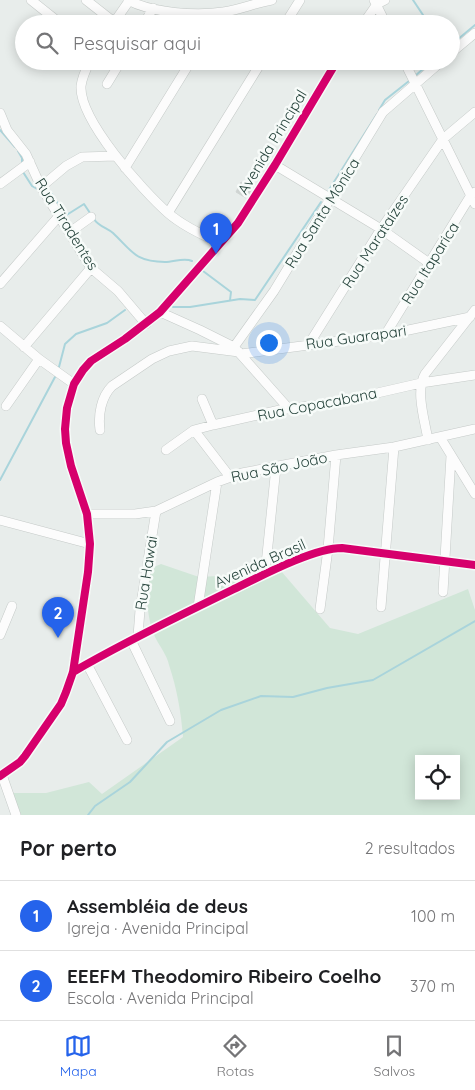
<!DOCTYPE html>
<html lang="pt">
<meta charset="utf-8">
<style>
body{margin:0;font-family:Quicksand,sans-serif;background:#f6f6f6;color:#202124}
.controls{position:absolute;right:15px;bottom:15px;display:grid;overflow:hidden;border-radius:0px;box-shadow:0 2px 12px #0003}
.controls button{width:45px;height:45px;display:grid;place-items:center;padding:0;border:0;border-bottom:1px solid #e0e0e0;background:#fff;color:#202124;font:25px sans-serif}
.you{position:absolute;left:268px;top:342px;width:18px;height:18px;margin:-12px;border:4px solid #fff;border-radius:50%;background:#1a73e8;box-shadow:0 0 0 8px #1a73e833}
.badge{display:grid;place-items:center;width:32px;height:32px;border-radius:50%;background:#2563eb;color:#fff;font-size:16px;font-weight:700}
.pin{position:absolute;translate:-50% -41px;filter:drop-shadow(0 1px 2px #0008)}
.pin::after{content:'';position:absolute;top:26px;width:18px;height:15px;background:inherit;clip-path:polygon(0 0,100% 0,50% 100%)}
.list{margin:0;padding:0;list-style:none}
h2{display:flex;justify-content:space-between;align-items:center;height:65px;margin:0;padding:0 20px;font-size:21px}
h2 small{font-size:16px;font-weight:400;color:#757577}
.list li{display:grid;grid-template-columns:32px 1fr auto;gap:15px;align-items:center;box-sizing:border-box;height:70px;padding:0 20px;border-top:1px solid #e0e0e0}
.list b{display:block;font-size:19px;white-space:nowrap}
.list p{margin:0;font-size:16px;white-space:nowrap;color:#757577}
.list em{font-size:16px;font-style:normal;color:#757577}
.icon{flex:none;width:28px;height:28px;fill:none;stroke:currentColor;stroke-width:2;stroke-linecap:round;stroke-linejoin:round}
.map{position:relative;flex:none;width:475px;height:815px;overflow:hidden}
.search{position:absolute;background:#fff;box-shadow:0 2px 12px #0003;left:15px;right:15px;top:15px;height:55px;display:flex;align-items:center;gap:12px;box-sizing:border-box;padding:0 18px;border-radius:28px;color:#757577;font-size:19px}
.sheet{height:205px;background:#fff}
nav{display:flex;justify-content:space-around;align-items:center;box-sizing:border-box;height:70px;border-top:1px solid #e0e0e0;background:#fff;font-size:14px;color:#757577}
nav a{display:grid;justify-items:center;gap:2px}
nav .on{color:#2563eb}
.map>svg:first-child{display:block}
</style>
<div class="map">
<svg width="475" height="815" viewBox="0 0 475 815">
<rect width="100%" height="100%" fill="#e8edeb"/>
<path fill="#d1e6d8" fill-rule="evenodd" d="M161 564 199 577 218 576 275 564 330 628 358 634 468 589 475 610V815H19L10 793H46L89 782 102 794 183 737C181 712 177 689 169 665 167 655 160 647 155 637 146 617 146 591 149 569ZM419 759H456V796H419Z"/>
<path fill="#0003" d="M245 181 254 186 246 197 242 183Z"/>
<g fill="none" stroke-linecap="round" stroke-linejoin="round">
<path stroke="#a9d4db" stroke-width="2" d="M413 0 429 24
M451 45 475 25
M415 76 432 61
M379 110 385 100 409 81
M0 130 15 147
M18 151 22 158V162
M23 172 32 186 39 190
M49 193 52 194 65 216 84 204 90 213
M327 193 377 114
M94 219C98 226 107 228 113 233 132 251 135 262 165 262 174 262 184 257 192 261
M203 271 231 292 230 300
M173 307H190L240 299 255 300 321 202
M59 367 65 344 76 334 107 323 125 310
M0 480 55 377
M88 815 95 806 130 782 167 742 221 710 261 696 293 697 327 688 373 680 475 621"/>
</g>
<path fill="#cfd4d2" stroke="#d1d6d4" d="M241 182 252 189 246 198 236 192Z"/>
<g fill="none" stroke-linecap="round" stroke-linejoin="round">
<g stroke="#c5cac8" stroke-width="10">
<path id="minor" d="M31 0 61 24
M86 0 114 22
M128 0C152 13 196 16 223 12 239 10 255 3 272 0
M374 0 386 24
M113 24 129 1
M144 24 153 8
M216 24 224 12
M285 24 300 0
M363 24 377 4 385 0
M451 53 475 33
M90 61C86 69 82 78 81 86 79 120 143 191 168 213 183 226 202 235 221 243
M404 61 475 204
M107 84 121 61
M0 113 7 130 26 154 41 187 91 268 118 291 146 324
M275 165 381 229 429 263
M125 168 191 61
M0 184 30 162
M41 187 66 166 82 157 116 156
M168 213 262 61
M70 232 91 217
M0 284 59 216
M160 312 200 330 234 347 289 409
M0 326 39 359 74 384
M385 335 471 195 475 192
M309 344 381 229 443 139 475 112
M24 347 91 268
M234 347 274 291 383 112 442 61
M241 354 385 335 470 317
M202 399 213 425
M6 406 39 359
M100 430C98 415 101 397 112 386L152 359 169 351 192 346 239 352
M194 430 230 477
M440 437 475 494
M428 440C425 421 415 391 425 374L475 310
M166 450 194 430 213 425 280 410 338 402 421 383 475 375
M87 514H135L156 511 217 482 242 473 336 455 394 447 475 429
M0 520 90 544
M265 574 276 467
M443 592 451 456
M198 607 217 482
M381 607 394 447
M320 609 328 549 336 455
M0 635 12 606
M138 636 140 610 156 511
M131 640 170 721
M87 664 127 740
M73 672C124 642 179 616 232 590 259 577 313 548 342 548L475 565
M2 775 16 815
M0 776 20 762 25 756 61 704 66 692 73 672 88 572 90 544 87 514 71 466 66 443 65 429 67 408 74 384 83 370 91 361 125 339 160 312 238 223 275 165 337 61"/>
</g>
<use href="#minor" stroke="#fcfcfc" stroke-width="9"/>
<g stroke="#f7fbf9" stroke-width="11">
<path id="cycleway" d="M73 672C124 642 179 616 232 590 259 577 313 548 342 548L475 565
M0 776 20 762 25 756 61 704 66 692 73 672 88 572 90 544 87 514 71 466 66 443 65 429 67 408 74 384 83 370 91 361 125 339 160 312 238 223 275 165 337 61"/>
</g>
<use href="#cycleway" stroke="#d6006c" stroke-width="8"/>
</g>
<g text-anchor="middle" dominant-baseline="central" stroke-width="5" stroke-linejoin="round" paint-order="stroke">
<g font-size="15" fill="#24423a" stroke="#f7fbf9">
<text transform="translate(272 142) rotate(-59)">Avenida Principal</text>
<text transform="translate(322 213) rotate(-58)">Rua Santa Mônica</text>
<text transform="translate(67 224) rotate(58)">Rua Tiradentes</text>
<text transform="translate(375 241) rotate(-57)">Rua Marataízes</text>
<text transform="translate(430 263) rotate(-58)">Rua Itaparica</text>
<text transform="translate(356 337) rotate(-8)">Rua Guarapari</text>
<text transform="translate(317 404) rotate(-11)">Rua Copacabana</text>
<text transform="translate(279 467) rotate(-12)">Rua São João</text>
<text transform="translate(260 563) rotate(-24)">Avenida Brasil</text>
<text transform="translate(146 573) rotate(-81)">Rua Hawai</text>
</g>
</g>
</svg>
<div class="controls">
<button><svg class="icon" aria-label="locate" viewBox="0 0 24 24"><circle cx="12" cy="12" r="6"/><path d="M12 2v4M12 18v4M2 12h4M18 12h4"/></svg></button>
</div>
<div class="you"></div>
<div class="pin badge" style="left:216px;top:254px">1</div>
<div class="pin badge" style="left:58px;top:638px">2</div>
<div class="search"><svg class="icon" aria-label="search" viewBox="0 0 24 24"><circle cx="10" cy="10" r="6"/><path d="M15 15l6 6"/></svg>Pesquisar aqui</div>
</div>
<section class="sheet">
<h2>Por perto<small>2 resultados</small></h2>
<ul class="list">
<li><span class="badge">1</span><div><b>Assembléia de deus</b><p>Igreja · Avenida Principal</p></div><em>100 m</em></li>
<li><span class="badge">2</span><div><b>EEEFM Theodomiro Ribeiro Coelho</b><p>Escola · Avenida Principal</p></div><em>370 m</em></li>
</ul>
</section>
<nav>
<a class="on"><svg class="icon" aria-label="map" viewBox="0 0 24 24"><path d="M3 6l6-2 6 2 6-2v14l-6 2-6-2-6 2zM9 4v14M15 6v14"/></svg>Mapa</a>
<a><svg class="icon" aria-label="directions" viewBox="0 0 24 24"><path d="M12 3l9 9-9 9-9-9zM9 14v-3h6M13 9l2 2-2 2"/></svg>Rotas</a>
<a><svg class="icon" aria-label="saved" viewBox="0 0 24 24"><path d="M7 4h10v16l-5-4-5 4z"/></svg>Salvos</a>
</nav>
